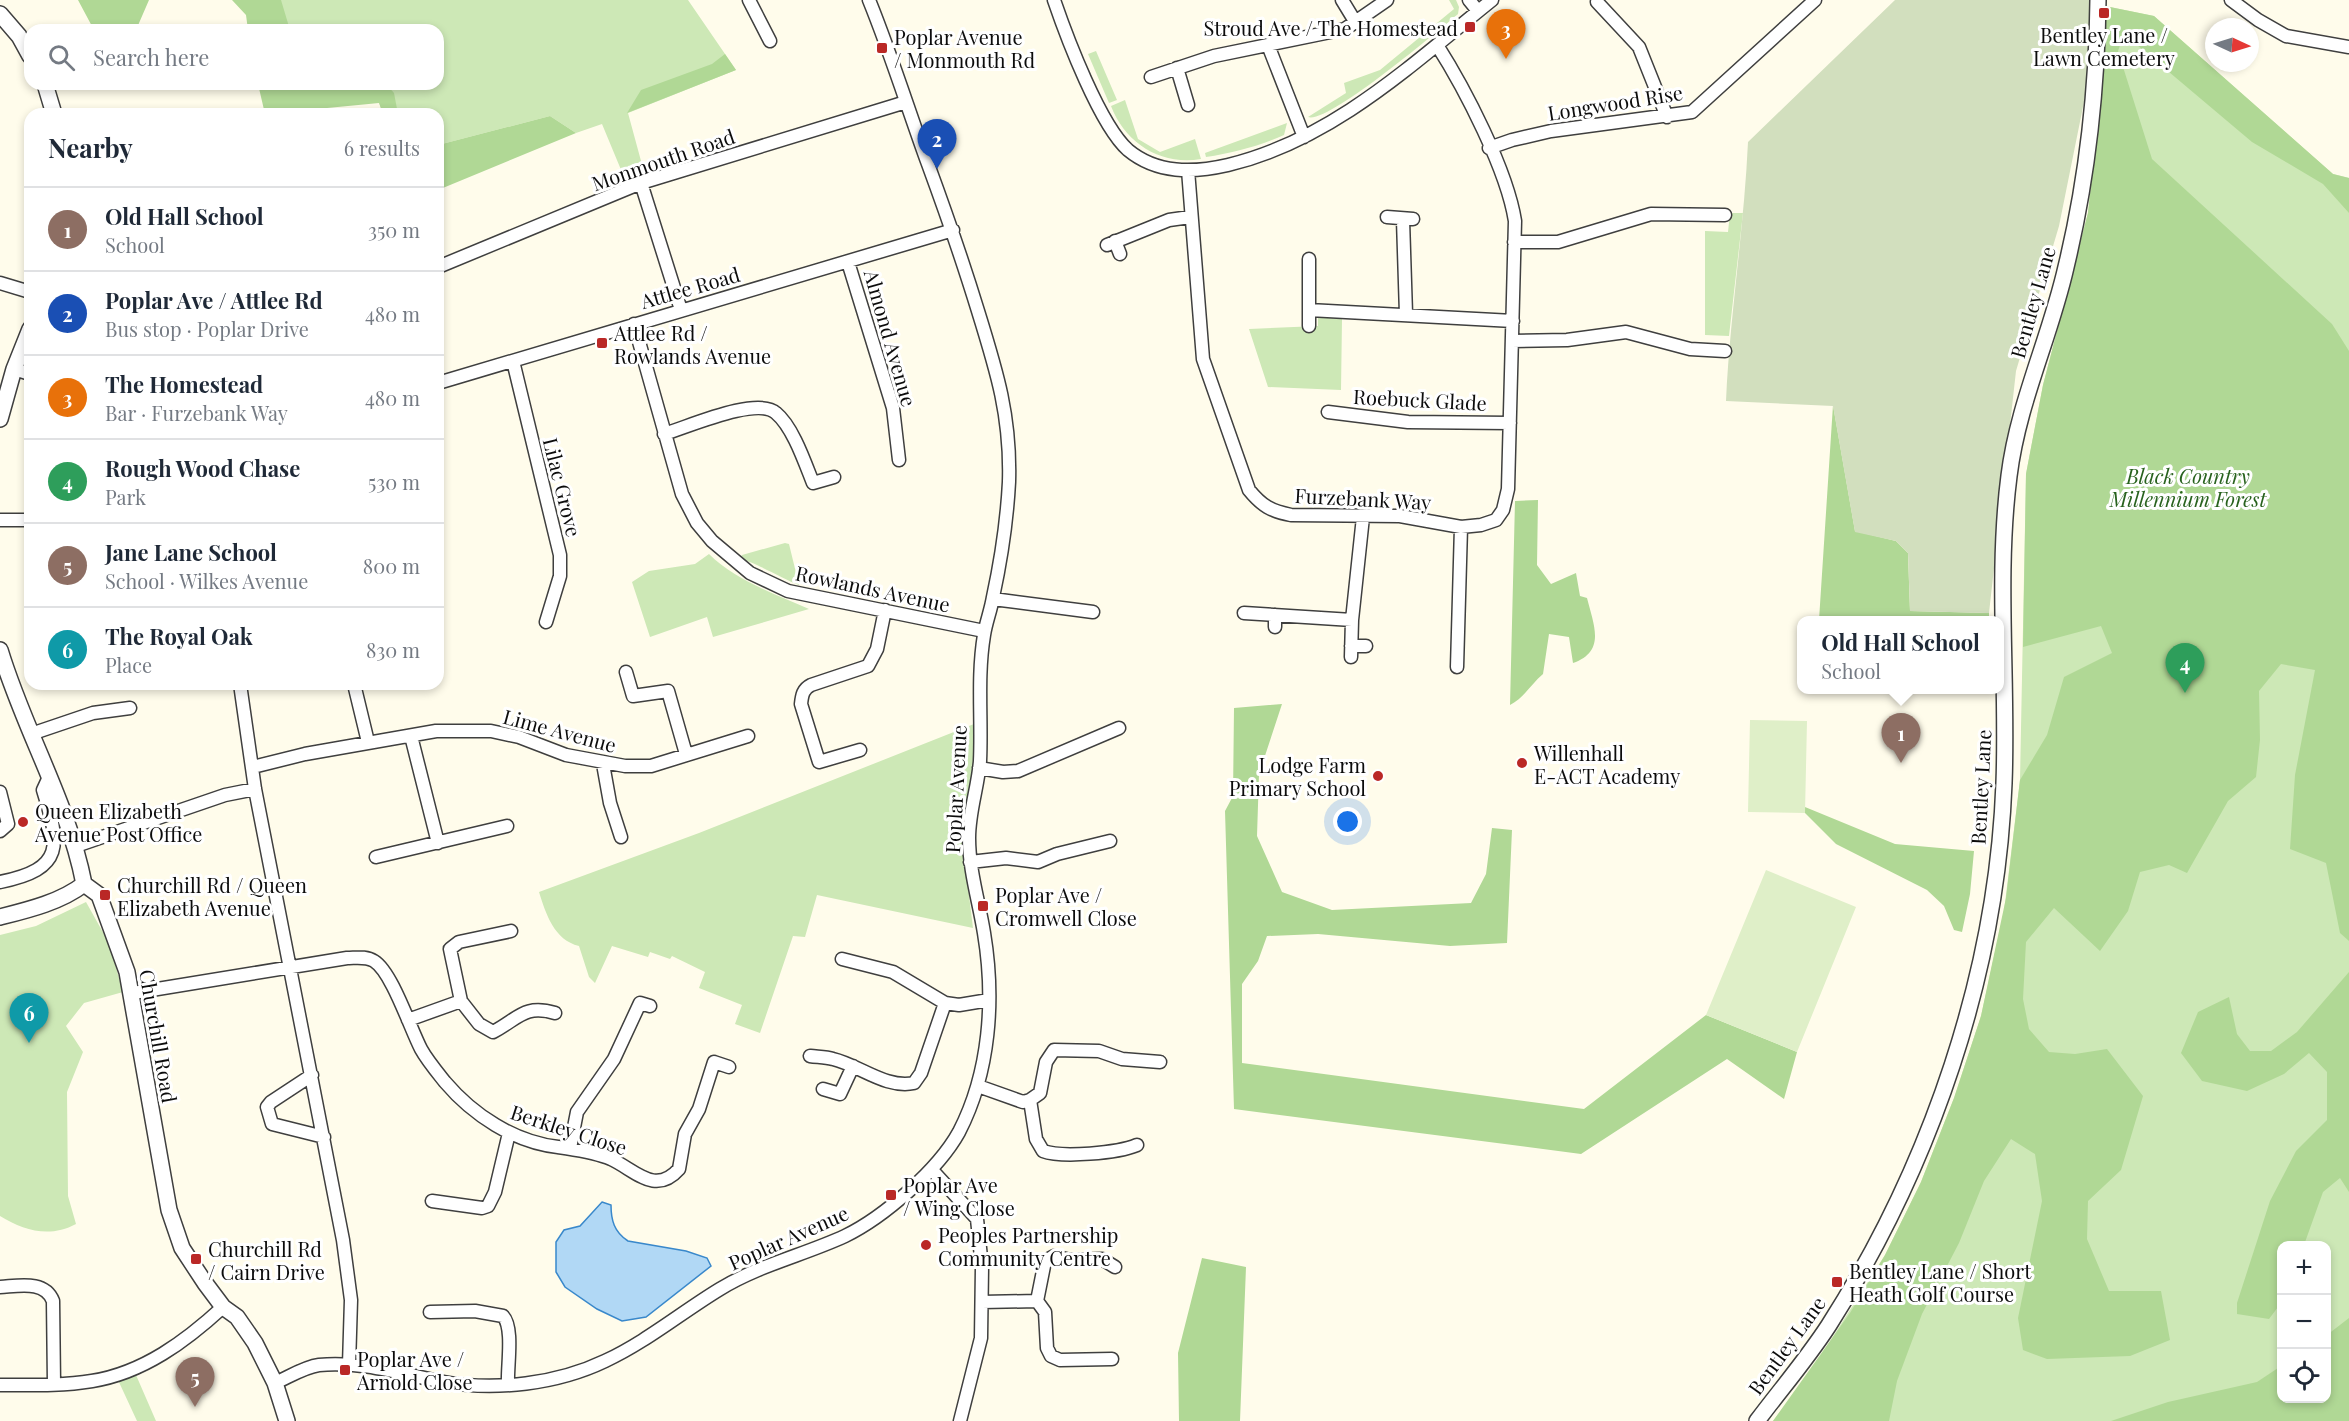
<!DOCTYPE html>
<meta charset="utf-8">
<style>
body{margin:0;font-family:"Playfair Display",serif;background:#f6f6f7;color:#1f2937}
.controls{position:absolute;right:18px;bottom:18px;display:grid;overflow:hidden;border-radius:12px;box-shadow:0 3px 9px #0003}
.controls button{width:54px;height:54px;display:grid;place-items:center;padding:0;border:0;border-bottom:2px solid #e0e1e3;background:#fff;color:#1f2937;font:30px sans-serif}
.compass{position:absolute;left:2205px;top:18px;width:54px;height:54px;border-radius:50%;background:#fff;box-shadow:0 3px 9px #0003;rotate:94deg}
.you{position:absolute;left:1348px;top:822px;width:21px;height:21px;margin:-15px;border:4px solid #fff;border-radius:50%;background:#1a73e8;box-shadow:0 0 0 9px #1a73e833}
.badge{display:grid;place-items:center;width:39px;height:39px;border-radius:50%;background:#111827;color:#fff;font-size:20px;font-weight:700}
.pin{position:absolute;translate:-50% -50px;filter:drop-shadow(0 2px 3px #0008)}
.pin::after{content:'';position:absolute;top:32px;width:21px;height:18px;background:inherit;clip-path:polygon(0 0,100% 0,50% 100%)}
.popup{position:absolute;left:1797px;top:616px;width:207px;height:78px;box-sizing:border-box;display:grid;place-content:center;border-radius:12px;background:#fff;filter:drop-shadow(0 2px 4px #0005);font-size:20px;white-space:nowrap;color:#747a83}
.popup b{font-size:22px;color:#1f2937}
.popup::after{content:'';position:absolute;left:50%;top:100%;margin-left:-12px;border:12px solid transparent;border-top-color:#fff}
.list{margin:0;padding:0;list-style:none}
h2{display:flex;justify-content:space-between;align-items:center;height:78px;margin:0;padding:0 24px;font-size:26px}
h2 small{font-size:20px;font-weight:400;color:#747a83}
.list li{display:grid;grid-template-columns:39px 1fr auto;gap:18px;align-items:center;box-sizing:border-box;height:84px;padding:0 24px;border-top:2px solid #e0e1e3}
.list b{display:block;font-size:22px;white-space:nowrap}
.list p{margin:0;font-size:20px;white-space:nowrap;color:#747a83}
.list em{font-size:20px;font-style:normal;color:#747a83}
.icon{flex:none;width:33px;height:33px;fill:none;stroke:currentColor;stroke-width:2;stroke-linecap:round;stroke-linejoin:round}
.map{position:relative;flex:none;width:2349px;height:1421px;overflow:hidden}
.search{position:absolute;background:#fff;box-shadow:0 3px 9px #0003;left:24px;top:24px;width:420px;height:66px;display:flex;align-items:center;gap:15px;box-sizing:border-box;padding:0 21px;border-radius:18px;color:#747a83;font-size:22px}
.panel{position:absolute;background:#fff;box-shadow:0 3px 9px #0003;left:24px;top:108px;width:420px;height:582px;border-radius:18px}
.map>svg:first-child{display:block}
</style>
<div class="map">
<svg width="2349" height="1421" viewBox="0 0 2349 1421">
<rect width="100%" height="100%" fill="#fffceb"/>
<path fill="#cde8b6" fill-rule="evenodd" d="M258 0H688L736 70 628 113 644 172 624 177 602 124 576 133 550 116 438 145V114H383L373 84H438V30H263Z
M1449 0H1456L1459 7 1458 14C1438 31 1327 125 1308 117L1346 93 1344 83 1380 70 1454 9Z
M2105 6 2154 16 2333 174 2349 178V1421H1773L1811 1371 1885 1255 1921 1182 1954 1098 1981 1016 2004 911 2020 780 2026 474 2043 385 2088 213 2104 63ZM2282 1246H2326V1398H2282Z
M1096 51 1117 100 1109 103 1088 54Z
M1125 100 1138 139 1160 152 1195 139 1201 159C1161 166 1125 143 1111 106Z
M1287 123 1284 135C1259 146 1233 153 1206 157L1205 153Z
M1730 213H1743L1729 336 1705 335V231L1728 232Z
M1318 317 1342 319 1341 390 1268 387 1249 329 1318 326Z
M785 543 789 544 799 585C783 579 753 561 740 559L742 555Z
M709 554C735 580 775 594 809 609L713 637 707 617 650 637 632 582 649 571 695 564Z
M974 724 975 740 966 871 973 928 817 895 805 937 793 936 760 1033 735 1024 742 1005 699 988 705 972 672 956 670 959 650 952 648 957 612 946 595 983 589 977 579 946C554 940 546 914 539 892L699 833Z
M86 902 109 943 123 992 84 1003 66 1026 83 1052 67 1092 68 1196 76 1224C50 1238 24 1231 0 1216V935L36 926Z
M136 1375 156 1421H137L118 1380Z"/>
<path fill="#b0d895" d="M78 0H149L136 30H94Z
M232 0H281L290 30H248L246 15Z
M2105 6 2154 16 2333 174 2349 178V213L2323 184 2252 142 2124 34 2118 51 2152 159 2332 324 2349 351V941L2340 933 2326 863 2290 849 2295 775 2315 670 2281 664 2259 691 2260 740 2256 777 2228 801 2187 873 2169 865 2140 872 2128 911 2100 951 2054 908 2026 942 2023 999 2029 1029 2049 1052 2075 1054 2107 1049 2143 1096 2121 1170 2088 1201 2087 1239 2109 1291H2161L2170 1340 2130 1356 2047 1359 2023 1350 2018 1318 2042 1201 2035 1154 2011 1139 1984 1181 1959 1243 1922 1314 1897 1381 1889 1421H1773L1850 1313 1885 1255 1921 1182 1954 1098 1981 1016 2006 898 2020 780 2047 735 2064 677 2112 653 2101 626 2023 647 2026 474 2043 385 2088 213 2104 63Z
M725 54 736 70 627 113 641 90 712 64Z
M258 84H386L394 93 398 114H383L379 103 265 114Z
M550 116 576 133 438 190V145Z
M1833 405 1855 531 1896 541 1908 553 1910 611 1989 613V620H1819Z
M1538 500 1537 565 1551 584 1576 573 1580 596 1587 598C1594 626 1606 651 1573 663L1569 637 1549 634 1543 674C1531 684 1524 698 1510 705L1515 501Z
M1282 704 1259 774 1257 836 1282 892 1332 910 1471 903 1486 874 1492 828 1512 830 1507 943 1450 946 1318 934 1267 936 1258 961 1242 984V1063L1584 1109 1706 1015 1797 1052 1784 1099 1727 1059 1581 1154 1234 1109 1225 811 1233 796 1234 708Z
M1805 807 1895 844 1974 851 1970 894 1962 932 1954 930 1944 906 1927 890 1836 844 1805 813Z
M2349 972V1192L2340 1178 2323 1192 2304 1245 2282 1246 2281 1303 2269 1319 2237 1314V1303L2270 1201 2296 1151 2327 1120V1072L2309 1053 2284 1074 2247 1091 2202 1081 2181 1053 2198 1012 2229 997 2237 1034 2250 1051H2271L2297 1032Z
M1202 1258 1246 1267 1240 1421H1179L1178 1353Z
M2349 1318V1421H2111L2168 1402 2257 1382 2281 1366 2282 1398H2326L2327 1335Z"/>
<path fill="#d2dfbe" d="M1895 0H2090L2089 77 2059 226 2016 371 1989 613 1910 611 1908 553 1896 541 1855 532 1833 406 1726 401C1730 314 1744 229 1748 142Z"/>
<path fill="#dfefc8" d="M1750 720 1807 721 1805 813 1748 812Z
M1766 870 1856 907 1797 1052 1706 1015Z"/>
<path fill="#b1d8f5" stroke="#3988cb" stroke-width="1.5" d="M602 1202 611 1205C611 1220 614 1232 628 1241L686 1251 707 1258 711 1266 646 1317 622 1321 597 1309 565 1287 556 1272V1242L564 1230 580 1226Z"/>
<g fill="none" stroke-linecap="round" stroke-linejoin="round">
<g stroke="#3f3f3f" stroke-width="15">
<path id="minor" d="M749 0 770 41
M1054 0C1067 38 1100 125 1128 150 1157 174 1193 173 1228 165 1332 140 1411 65 1492 0
M1342 0 1356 23
M1469 0 1478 11
M2231 0 2258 20 2286 36 2349 47
M1597 2 1639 47 1667 117
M1268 45 1304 137
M1177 68 1188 105
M1151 77 1214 56 1345 29 1387 0
M1489 148 1512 140 1551 131 1692 112 1815 0
M1188 170 1203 359 1249 490C1262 506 1271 511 1291 515L1400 516 1461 527 1481 525 1496 520 1503 510 1508 489 1515 221C1507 170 1465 89 1437 45
M641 183 681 310
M1387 217 1413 219
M1403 220 1406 314
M1115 241 1120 254
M1514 242H1558L1651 214 1725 215
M1107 245 1169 220 1190 217
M1309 259V326
M848 262 893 408 899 460
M438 267 641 183 906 102
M0 283 30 292
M1309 310 1513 321
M634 324 682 494 697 523 712 541 750 573 788 591 984 631
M1512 341 1567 340 1626 332 1690 349 1725 351
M513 361 560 555V576L546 622
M14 369 30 374
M438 383 953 230
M1328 412 1408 422 1510 423
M664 434C688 427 757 396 776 413 793 427 805 463 813 483L834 477
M0 520H30
M993 599 1093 612
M1244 613 1352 620 1363 517
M1275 627V615
M1351 646H1366
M1351 657 1352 620
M1457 667 1461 527
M626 672 633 696 668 691 686 754
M240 684 255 789 343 1240 351 1300 349 1365
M354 684 368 742
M31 734 93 713 130 708
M411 736 438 843
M860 750 819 762 801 704C802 695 803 689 811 685L868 666 877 649 885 610
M603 764 610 803 621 837
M253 767 305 754 436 731H491L519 737 566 755 625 766H651L748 736
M979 768 1003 772 1018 771 1119 728
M0 792 8 824 0 831
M76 846 225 795 255 789
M376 857 507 826
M970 862 1006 858 1038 862 1057 854 1110 841
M0 882C65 869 60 845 43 790L49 777
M133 993 347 958C356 958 366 956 374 961 392 972 410 1028 421 1049 427 1060 437 1072 445 1082 473 1115 514 1142 558 1147 576 1150 594 1152 611 1159 635 1170 655 1196 679 1169L685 1134 699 1109 714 1062 729 1067
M461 1001 450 949 459 942 511 931
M945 1003 959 1005 989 1000
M408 1020 461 1001 479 1024 493 1032C518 1019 524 1004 555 1013
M810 1056C817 1057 826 1057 833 1059 859 1065 886 1089 914 1083L921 1073 945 1003 893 972 842 959
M312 1075 271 1102 267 1107 272 1124 324 1137
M978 1086 1023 1102 1030 1100
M823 1089 840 1094 853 1066
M1137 1145C1118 1153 1062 1158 1043 1151L1036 1139 1030 1100 1040 1093 1046 1062 1054 1050 1099 1051 1122 1059 1160 1062
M570 1148 577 1112 614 1059 640 1003 650 1006
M932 1170 977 1219 982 1267 981 1338 960 1421
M432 1201 482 1208 488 1206 495 1192 509 1133
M0 1287C19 1286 45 1280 53 1301L54 1384
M982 1302 1037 1301
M430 1312 475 1311 503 1316C514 1328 507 1366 508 1384
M1112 1359 1060 1360 1051 1356 1047 1348 1045 1312 1037 1301 1045 1261 1054 1256 1070 1260 1102 1259 1115 1267
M275 1383C289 1377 304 1367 319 1365 362 1361 402 1374 444 1382 496 1391 557 1384 605 1361 646 1342 682 1312 720 1289 759 1265 804 1255 845 1236 884 1217 938 1170 959 1132 990 1072 995 999 984 933 979 902 969 870 969 838 969 811 978 787 980 761 982 719 977 677 984 635 986 622 991 610 993 597 1001 560 1007 520 1009 482 1011 417 997 372 978 311 963 262 946 213 928 164 908 109 891 54 869 0
M0 1385C31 1385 62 1386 92 1381 143 1373 186 1341 223 1307"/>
</g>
<g stroke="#3f3f3f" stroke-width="18">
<path id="tertiary" d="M0 14 19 36 30 56
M45 84 54 114
M0 419 14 369 30 329
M0 650C24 730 68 802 84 884L99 895 127 972 169 1210 182 1248 205 1283 223 1307 237 1317 255 1343 275 1383 287 1421
M0 917C28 910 61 902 84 884
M1757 1421C1781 1389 1807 1359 1829 1325 1931 1165 1997 973 2004 783 2008 681 1996 577 2009 476 2018 403 2050 338 2066 267 2087 180 2097 89 2098 0"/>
</g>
<use href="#minor" stroke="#fff" stroke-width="12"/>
<use href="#tertiary" stroke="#fff" stroke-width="15"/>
</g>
<g fill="#ba2826" stroke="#fff" stroke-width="2">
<rect x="2098" y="7" width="12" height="12" rx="3"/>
<rect x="1464" y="21" width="12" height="12" rx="3"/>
<rect x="876" y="42" width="12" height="12" rx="3"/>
<rect x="596" y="337" width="12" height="12" rx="3"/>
<circle cx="1522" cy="763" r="6"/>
<circle cx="1378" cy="776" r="6"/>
<circle cx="23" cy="822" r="6"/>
<rect x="99" y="889" width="12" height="12" rx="3"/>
<rect x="977" y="900" width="12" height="12" rx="3"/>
<rect x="885" y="1189" width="12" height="12" rx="3"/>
<circle cx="926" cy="1245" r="6"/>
<rect x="190" y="1253" width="12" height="12" rx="3"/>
<rect x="1831" y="1276" width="12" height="12" rx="3"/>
<rect x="339" y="1364" width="12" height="12" rx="3"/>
</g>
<g text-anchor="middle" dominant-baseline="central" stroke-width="6" stroke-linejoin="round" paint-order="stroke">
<g font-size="20" fill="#0c0c0c" stroke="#fff" text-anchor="start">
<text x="1458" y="27" text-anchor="end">Stroud Ave / The Homestead</text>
<text x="2104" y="34" text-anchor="middle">Bentley Lane /<tspan x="2104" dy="23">Lawn Cemetery</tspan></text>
<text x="894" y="36">Poplar Avenue<tspan x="894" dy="23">/ Monmouth Rd</tspan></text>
<text x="614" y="332">Attlee Rd /<tspan x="614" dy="23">Rowlands Avenue</tspan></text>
<text x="1534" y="752">Willenhall<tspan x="1534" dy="23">E-ACT Academy</tspan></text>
<text x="1366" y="764" text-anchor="end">Lodge Farm<tspan x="1366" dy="23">Primary School</tspan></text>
<text x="35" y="810">Queen Elizabeth<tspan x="35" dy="23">Avenue Post Office</tspan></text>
<text x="117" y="884">Churchill Rd / Queen<tspan x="117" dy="23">Elizabeth Avenue</tspan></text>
<text x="995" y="894">Poplar Ave /<tspan x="995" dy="23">Cromwell Close</tspan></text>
<text x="903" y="1184">Poplar Ave<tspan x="903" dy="23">/ Wing Close</tspan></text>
<text x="938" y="1234">Peoples Partnership<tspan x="938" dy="23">Community Centre</tspan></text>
<text x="208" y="1248">Churchill Rd<tspan x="208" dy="23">/ Cairn Drive</tspan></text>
<text x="1849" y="1270">Bentley Lane / Short<tspan x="1849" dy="23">Heath Golf Course</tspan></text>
<text x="357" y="1358">Poplar Ave /<tspan x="357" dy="23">Arnold Close</tspan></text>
</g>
<g font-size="20" fill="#0c0c0c" stroke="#fff">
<text transform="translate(1615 102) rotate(-9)">Longwood Rise</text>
<text transform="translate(663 159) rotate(-19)">Monmouth Road</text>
<text transform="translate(690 287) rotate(-16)">Attlee Road</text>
<text transform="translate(2032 302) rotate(-74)">Bentley Lane</text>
<text transform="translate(891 338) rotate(74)">Almond Avenue</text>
<text transform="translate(1420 399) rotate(3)">Roebuck Glade</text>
<text transform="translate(563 487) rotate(76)">Lilac Grove</text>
<text transform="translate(1363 498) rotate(3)">Furzebank Way</text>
<text transform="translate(873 588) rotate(12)">Rowlands Avenue</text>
<text transform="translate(560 730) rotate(15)">Lime Avenue</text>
<text transform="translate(1980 787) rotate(-87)">Bentley Lane</text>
<text transform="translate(955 789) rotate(-87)">Poplar Avenue</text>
<text transform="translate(159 1036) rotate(80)">Churchill Road</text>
<text transform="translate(569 1129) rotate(18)">Berkley Close</text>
<text transform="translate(788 1237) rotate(-24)">Poplar Avenue</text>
<text transform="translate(1786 1345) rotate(-54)">Bentley Lane</text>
</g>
<g font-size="20" font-style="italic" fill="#28621e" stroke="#fff">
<text x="2188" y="475">Black Country<tspan x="2188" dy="23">Millennium Forest</tspan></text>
</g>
</g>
</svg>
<div class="controls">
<button>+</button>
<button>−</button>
<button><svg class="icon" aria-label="locate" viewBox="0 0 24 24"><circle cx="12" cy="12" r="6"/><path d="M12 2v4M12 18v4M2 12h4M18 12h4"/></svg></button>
</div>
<svg class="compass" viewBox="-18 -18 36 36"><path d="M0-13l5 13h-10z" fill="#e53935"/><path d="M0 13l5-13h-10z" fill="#747a83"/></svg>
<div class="you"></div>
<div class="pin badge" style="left:1901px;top:763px;background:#8d6e63">1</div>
<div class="popup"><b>Old Hall School</b>School</div>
<div class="pin badge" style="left:937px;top:169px;background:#1a4fb4">2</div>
<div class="pin badge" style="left:1506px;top:59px;background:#e8710a">3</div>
<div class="pin badge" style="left:2185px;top:693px;background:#2e9e5b">4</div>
<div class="pin badge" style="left:195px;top:1407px;background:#8d6e63">5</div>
<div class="pin badge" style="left:29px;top:1043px;background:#0f9aa8">6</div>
<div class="search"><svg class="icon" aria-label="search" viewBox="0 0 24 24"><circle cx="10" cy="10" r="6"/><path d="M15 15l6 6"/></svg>Search here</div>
<section class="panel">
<h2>Nearby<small>6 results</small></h2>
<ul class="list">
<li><span class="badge" style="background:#8d6e63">1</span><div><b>Old Hall School</b><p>School</p></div><em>350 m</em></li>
<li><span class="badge" style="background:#1a4fb4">2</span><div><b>Poplar Ave / Attlee Rd</b><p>Bus stop · Poplar Drive</p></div><em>480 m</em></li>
<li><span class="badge" style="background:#e8710a">3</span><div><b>The Homestead</b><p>Bar · Furzebank Way</p></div><em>480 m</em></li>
<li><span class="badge" style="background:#2e9e5b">4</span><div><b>Rough Wood Chase</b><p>Park</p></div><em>530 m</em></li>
<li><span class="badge" style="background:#8d6e63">5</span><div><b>Jane Lane School</b><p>School · Wilkes Avenue</p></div><em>800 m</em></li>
<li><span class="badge" style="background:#0f9aa8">6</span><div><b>The Royal Oak</b><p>Place</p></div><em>830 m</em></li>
</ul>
</section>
</div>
